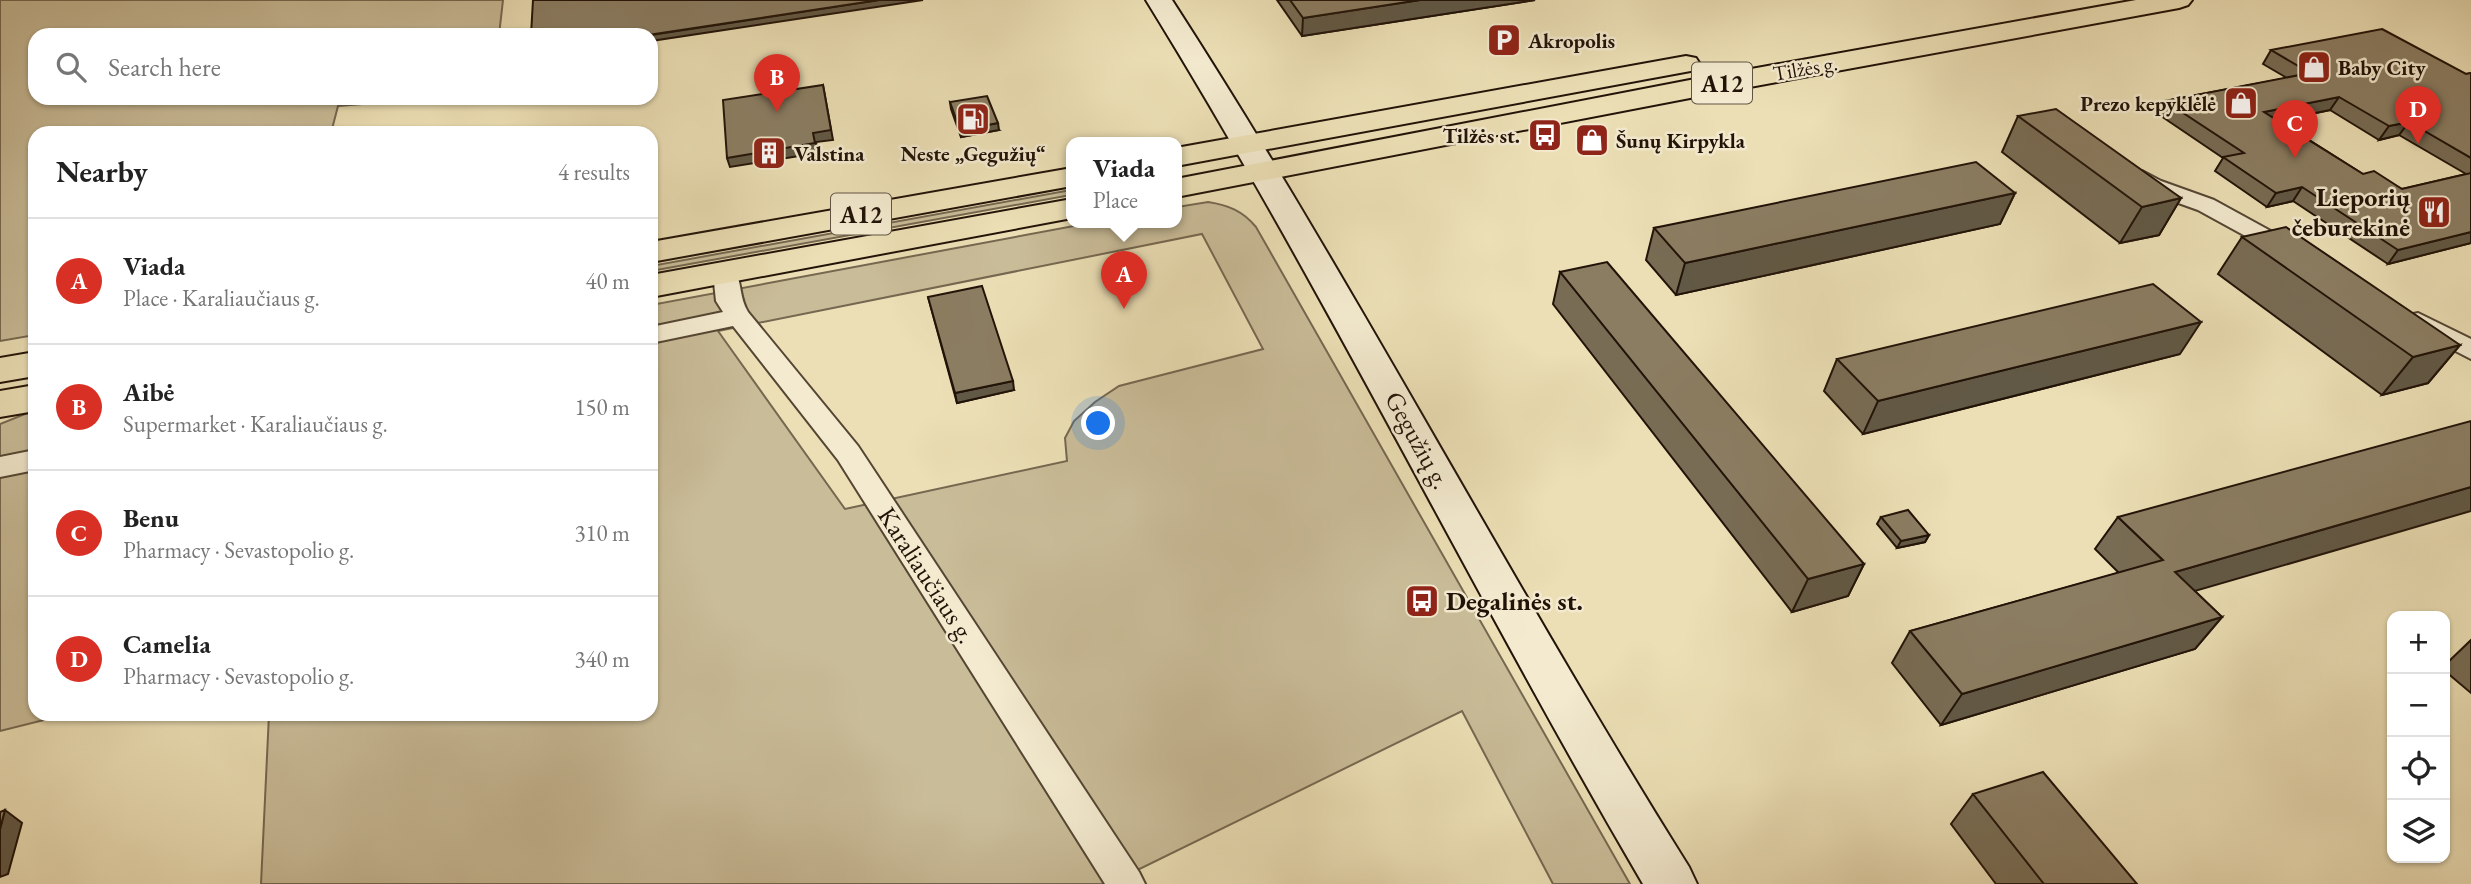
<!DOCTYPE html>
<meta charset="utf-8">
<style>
body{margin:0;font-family:"EB Garamond",serif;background:#f2f2f2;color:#222}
.controls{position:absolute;right:21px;bottom:21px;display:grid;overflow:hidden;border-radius:14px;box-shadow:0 2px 5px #0004}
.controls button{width:63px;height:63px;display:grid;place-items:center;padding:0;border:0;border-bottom:2px solid #e0e0e0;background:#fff;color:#222;font:35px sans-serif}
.you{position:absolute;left:1099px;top:424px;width:24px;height:24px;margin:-18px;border:5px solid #fff;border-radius:50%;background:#1a73e8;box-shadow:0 0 0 10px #1a73e833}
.badge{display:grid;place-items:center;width:46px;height:46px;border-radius:50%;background:#d93025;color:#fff;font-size:23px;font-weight:700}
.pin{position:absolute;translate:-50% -58px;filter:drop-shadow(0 2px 4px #0008)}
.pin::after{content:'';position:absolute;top:37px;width:24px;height:21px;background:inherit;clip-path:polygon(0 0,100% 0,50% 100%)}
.popup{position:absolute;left:1066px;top:137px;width:116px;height:91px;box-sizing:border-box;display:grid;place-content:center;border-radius:14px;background:#fff;filter:drop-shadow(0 2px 5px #0005);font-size:23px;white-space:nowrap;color:#767676}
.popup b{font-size:26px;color:#222}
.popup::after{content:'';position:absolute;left:50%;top:100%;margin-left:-14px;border:14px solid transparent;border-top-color:#fff}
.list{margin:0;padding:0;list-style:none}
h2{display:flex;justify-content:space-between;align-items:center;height:91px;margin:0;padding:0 28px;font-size:30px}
h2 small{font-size:23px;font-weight:400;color:#767676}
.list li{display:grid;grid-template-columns:46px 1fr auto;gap:21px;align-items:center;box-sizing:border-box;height:126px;padding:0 28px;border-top:2px solid #e0e0e0}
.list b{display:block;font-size:26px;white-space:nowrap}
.list p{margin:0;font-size:23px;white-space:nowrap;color:#767676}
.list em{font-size:23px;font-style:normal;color:#767676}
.icon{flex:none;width:38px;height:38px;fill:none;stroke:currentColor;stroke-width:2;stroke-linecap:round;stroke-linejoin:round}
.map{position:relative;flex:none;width:2471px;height:884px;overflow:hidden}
.search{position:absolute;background:#fff;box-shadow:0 2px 5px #0004;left:28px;top:28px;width:630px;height:77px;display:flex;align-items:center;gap:18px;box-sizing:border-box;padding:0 24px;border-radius:21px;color:#767676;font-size:26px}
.panel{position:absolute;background:#fff;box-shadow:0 2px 5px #0004;left:28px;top:126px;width:630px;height:595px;border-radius:21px}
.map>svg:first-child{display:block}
</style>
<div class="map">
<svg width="2471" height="884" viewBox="0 0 2471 884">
<rect width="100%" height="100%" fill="#ecdfb5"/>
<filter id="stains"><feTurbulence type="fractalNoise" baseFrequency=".00286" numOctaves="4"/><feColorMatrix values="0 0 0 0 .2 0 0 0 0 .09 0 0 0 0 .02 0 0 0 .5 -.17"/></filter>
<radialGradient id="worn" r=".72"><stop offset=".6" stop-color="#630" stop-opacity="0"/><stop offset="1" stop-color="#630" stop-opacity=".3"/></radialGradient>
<path fill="#c9bc98" stroke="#756850" stroke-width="2" fill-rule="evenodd" d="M0 0H503L499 35H35V98H436L338 106 331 133H35V335L0 341Z
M1071 190V195L651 271V266Z
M1208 202C1228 205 1243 211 1256 227L1630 884H1553L1462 711 1123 877 1126 884H261L269 714H651V305L1090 223H1176L1177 207ZM1202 234 1263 349 1119 386 1095 402 1074 421 1065 438 1067 461 845 509 718 331Z
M35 410V714H68L0 731V424Z"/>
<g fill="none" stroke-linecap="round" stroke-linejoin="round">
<g stroke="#544633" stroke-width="4">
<path id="minor" d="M2142 171 2161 181 2214 200 2298 246 2302 251 2298 256 2290 258 2282 256 2198 210 2145 191 2131 178 2134 173Z
M725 265 734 268C742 281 739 298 748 312L858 446 1139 872 1145 884H1105L838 460 733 326 651 343V327L723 312 716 301 713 273 716 268Z
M2418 313 2471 339V359L2409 327 2405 321 2409 315Z
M35 450V470L0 477V457Z"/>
</g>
<g stroke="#211308" stroke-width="4">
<path id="secondary" d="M1146 0H1172C1355 283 1510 582 1689 867L1697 884H1643C1472 592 1324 288 1146 0Z"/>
</g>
<g stroke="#211308" stroke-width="4">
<path id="trunk" d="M2136 0H2192L2188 5 2179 8 1690 98 1176 197V179L1690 80Z
M1686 56 1696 58 1700 64 1696 70 1176 166V148Z
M1072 168V186L651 262V242Z
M1072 199V218L651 297V275Z
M35 352V376L0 382V358Z
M35 385V411L0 417V391Z"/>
</g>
<use href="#minor" fill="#f3eacf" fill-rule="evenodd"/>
<use href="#secondary" fill="#f3eacf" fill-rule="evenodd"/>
<use href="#trunk" fill="#ecdfb5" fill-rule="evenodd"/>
</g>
<path fill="#786c54" stroke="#211308" stroke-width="2" fill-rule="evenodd" d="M1277 0H1535L1302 36Z
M2271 50 2466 74 2471 73V243L2388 264 2293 201 2267 207 2215 171 2223 158 2158 114 2165 101 2287 78 2263 64ZM2330 110 2379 140 2399 135 2466 174 2402 189 2363 174 2279 121Z
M950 102 999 130 961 137 951 109Z
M2018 116 2181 198 2159 235 2120 243 2002 152Z
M2015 193 2000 224 1676 295 1646 260 1654 228Z
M2242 237 2460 345 2428 383 2382 395 2218 274Z
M1560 272 1864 564 1848 596 1792 612 1553 304Z
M928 297 1014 390 957 403Z
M2180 354 1863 434 1824 391 1837 359Z
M1881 517 1929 535 1925 542 1897 548 1877 524Z
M2118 517 2222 617 2195 649 1941 725 1892 663 1910 631 2119 573 2095 549Z
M2471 640V693L2445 671V665Z
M1973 794 2137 884H1996L1951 824Z"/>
<path fill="#615845" stroke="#211308" stroke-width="2" d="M879 0H923L651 41V35Z
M1420 0H1535L1302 36 1303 18Z
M823 85 833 140 816 142 818 153 730 167 727 158Z
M2339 97 2330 110 2256 125 2264 112Z
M2409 122 2399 135 2379 140 2389 126Z
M998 123 999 130 961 137 960 130Z
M2302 187 2293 201 2267 207 2276 193Z
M2015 193 2000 224 1676 295 1685 263Z
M2181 198 2159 235 2120 243 2142 207Z
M2471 232V243L2388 264 2398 250Z
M2201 322 2180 354 1863 434 1878 401Z
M2460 345 2428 383 2382 395 2413 357Z
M1013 381 1014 390 957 403 955 393Z
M2471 487V511L2150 604 2175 572Z
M1929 535 1925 542 1897 548 1901 541Z
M1864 564 1848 596 1792 612 1808 579Z
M2222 617 2195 649 1941 725 1962 694Z
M5 810 22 823 8 874 0 877V829Z"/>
<path fill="#8b7d62" stroke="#211308" stroke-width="2" d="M533 0H879L648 35H531Z
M1290 0H1420L1303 18Z
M2382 29 2466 74 2471 73V158L2409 122 2389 126 2339 97 2264 112 2363 174 2374 171 2402 189 2471 173V232L2398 250 2302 187 2276 193 2223 157 2244 153 2165 101 2310 73 2271 50Z
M823 85 831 130 813 133 815 143 727 158 723 100Z
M987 96 998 123 960 130 950 102Z
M2056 109 2181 198 2142 207 2018 116Z
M1976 162 2015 193 1685 263 1654 228Z
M2286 227 2460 345 2413 357 2242 237Z
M1607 262 1864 564 1808 579 1560 272Z
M2153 284 2201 322 1878 401 1837 359Z
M982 286 1013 381 955 393 928 297Z
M2471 421V487L2175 572 2222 617 1962 694 1910 631 2163 560 2118 517Z
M1908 510 1929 535 1901 541 1881 517Z
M2043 772 2137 884H2044L1973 794Z
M5 810 0 829V812Z"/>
<defs>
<g id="parking-square" transform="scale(1.75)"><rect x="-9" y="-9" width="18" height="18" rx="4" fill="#8f2418" stroke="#f3eacf"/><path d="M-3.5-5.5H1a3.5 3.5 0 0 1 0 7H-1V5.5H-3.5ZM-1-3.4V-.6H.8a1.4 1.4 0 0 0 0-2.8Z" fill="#fff"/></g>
<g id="shop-square" transform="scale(1.75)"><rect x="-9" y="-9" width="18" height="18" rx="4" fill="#8f2418" stroke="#f3eacf"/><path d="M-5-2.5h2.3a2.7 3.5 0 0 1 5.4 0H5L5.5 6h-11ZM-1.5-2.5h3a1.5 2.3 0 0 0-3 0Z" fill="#fff"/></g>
<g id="fuel-square" transform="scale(1.75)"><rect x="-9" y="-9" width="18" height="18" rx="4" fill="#8f2418" stroke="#f3eacf"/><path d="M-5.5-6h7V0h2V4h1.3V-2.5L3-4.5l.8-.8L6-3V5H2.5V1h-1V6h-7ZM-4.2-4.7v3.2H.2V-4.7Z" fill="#fff"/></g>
<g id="bus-square" transform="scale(1.75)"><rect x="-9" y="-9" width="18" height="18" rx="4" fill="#8f2418" stroke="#f3eacf"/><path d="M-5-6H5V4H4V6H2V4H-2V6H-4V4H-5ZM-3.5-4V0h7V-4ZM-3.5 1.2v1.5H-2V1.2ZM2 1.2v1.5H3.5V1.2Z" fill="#fff"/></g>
<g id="building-square" transform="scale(1.75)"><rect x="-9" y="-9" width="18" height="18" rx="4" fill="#8f2418" stroke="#f3eacf"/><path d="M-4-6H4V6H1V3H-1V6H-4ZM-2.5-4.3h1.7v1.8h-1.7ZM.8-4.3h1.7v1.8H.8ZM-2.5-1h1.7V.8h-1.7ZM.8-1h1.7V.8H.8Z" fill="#fff"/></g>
<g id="restaurant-square" transform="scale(1.75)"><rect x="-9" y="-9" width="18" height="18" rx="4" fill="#8f2418" stroke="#f3eacf"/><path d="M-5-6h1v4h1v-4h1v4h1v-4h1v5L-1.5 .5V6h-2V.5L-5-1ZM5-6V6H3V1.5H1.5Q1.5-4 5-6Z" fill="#fff"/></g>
</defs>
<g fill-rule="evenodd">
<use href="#parking-square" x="1504" y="40"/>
<use href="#shop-square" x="2314" y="67"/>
<use href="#shop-square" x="2241" y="103"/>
<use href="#fuel-square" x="973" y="119"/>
<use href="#bus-square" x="1545" y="135"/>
<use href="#shop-square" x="1592" y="140"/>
<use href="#building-square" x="769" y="153"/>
<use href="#restaurant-square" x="2434" y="212"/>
<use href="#bus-square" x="1422" y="601"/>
</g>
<g text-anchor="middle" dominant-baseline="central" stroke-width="5" stroke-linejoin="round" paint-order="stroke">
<g font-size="21" font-weight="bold" fill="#211308" stroke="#f3eacf" text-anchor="start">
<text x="1528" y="40">Akropolis</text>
<text x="2338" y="67">Baby City</text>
<text x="2216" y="103" text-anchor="end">Prezo kepyklėlė</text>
<text x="1520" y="135" text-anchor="end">Tilžės st.</text>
<text x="1616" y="140">Šunų Kirpykla</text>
<text x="794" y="153">Valstina</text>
<text x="973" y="153" text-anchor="middle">Neste „Gegužių“</text>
</g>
<g font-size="21" fill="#211308" stroke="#f3eacf">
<text transform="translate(1805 68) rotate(-10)">Tilžės g.</text>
</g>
<g fill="#f3eacf" stroke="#605444" stroke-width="2">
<rect x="1692" y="62.5" width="60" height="41" rx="5"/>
<rect x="831" y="193.5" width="60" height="41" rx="5"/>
</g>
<g font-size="24" font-weight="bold" fill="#211308">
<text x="1722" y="83">A12</text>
<text x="861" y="214">A12</text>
</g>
<g font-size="26" font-weight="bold" fill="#211308" stroke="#f3eacf" text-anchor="end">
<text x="2410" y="197">Lieporių<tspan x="2410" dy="30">čeburekinė</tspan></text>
<text x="1446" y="601" text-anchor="start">Degalinės st.</text>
</g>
<g font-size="26" fill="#211308" stroke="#f3eacf">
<text transform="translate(1418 440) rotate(61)">Gegužių g.</text>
<text transform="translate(927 575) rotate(57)">Karaliaučiaus g.</text>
</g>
</g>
<rect width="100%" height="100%" filter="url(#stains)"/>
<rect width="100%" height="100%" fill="url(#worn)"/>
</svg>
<div class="controls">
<button>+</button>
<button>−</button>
<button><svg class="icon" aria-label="locate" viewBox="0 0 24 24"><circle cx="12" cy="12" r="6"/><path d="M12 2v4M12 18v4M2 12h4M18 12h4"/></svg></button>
<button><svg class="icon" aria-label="layers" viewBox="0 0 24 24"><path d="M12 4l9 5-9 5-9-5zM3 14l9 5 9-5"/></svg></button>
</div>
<div class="you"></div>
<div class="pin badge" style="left:1124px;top:309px">A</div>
<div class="popup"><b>Viada</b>Place</div>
<div class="pin badge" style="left:777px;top:112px">B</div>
<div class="pin badge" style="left:2295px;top:158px">C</div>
<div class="pin badge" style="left:2418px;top:144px">D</div>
<div class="search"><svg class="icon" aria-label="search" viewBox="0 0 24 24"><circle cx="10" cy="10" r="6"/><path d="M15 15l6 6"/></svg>Search here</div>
<section class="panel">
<h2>Nearby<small>4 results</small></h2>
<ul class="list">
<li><span class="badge">A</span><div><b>Viada</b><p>Place · Karaliaučiaus g.</p></div><em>40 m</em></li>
<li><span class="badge">B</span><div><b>Aibė</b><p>Supermarket · Karaliaučiaus g.</p></div><em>150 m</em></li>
<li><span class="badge">C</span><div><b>Benu</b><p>Pharmacy · Sevastopolio g.</p></div><em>310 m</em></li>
<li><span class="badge">D</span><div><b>Camelia</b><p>Pharmacy · Sevastopolio g.</p></div><em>340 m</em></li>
</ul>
</section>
</div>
